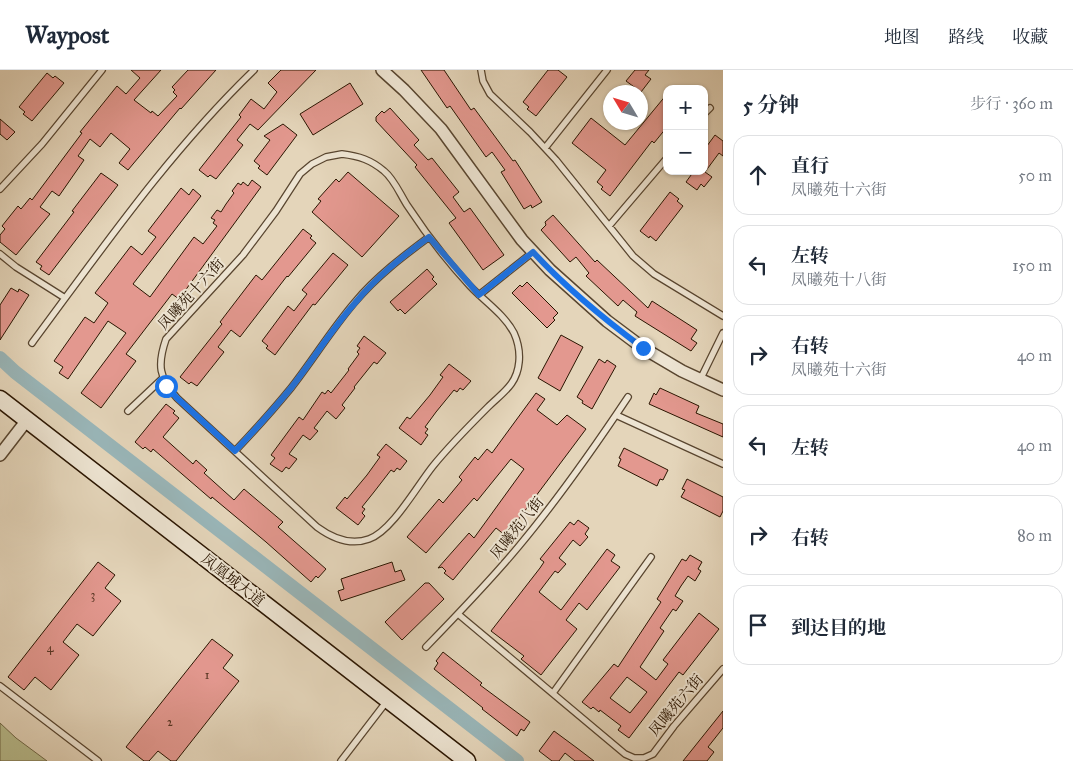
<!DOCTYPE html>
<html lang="zh">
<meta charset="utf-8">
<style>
body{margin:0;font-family:"IM FELL Great Primer","Noto Serif SC",serif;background:#f2f2f3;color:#1f2937}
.controls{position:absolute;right:15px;top:15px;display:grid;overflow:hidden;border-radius:10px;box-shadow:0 1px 4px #0004}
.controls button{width:45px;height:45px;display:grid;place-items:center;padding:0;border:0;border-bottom:1px solid #e0e1e3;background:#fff;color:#1f2937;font:25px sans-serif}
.compass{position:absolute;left:603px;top:15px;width:45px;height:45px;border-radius:50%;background:#fff;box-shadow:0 1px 4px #0004;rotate:308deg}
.stop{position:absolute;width:15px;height:15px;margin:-11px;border:4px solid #1a73e8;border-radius:50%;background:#fff}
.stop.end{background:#1a73e8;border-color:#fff;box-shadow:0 1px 5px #0008}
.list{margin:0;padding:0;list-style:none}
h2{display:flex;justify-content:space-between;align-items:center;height:65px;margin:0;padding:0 20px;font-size:21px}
h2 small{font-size:16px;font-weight:400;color:#747a83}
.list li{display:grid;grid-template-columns:32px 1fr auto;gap:15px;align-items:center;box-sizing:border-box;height:80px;margin:0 10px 10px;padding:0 10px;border:1px solid #e0e1e3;border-radius:15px}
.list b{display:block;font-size:19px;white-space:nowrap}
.list p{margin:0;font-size:16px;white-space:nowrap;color:#747a83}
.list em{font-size:16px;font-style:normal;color:#747a83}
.icon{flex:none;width:28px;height:28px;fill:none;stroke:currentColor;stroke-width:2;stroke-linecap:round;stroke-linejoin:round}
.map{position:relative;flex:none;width:723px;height:691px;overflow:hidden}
header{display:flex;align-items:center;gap:30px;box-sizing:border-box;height:70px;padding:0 25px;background:#fff;border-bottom:1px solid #e0e1e3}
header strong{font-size:24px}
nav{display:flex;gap:28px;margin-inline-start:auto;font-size:18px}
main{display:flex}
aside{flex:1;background:#fff}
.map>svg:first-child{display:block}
</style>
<header>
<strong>Waypost</strong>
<nav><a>地图</a><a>路线</a><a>收藏</a></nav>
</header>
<main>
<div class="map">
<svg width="723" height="691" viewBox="0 0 723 691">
<rect width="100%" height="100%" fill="#e4d5ba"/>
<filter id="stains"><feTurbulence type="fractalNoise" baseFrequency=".004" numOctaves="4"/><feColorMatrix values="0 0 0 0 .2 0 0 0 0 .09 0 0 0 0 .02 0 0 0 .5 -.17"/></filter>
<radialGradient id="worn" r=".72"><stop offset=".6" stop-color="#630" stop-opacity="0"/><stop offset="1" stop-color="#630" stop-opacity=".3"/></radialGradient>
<path fill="#b8bc8d" stroke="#716847" d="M0 653 16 668 47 691H0Z"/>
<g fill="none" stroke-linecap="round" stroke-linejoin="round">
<path stroke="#99b6b9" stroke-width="14" d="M0 288 15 302 517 691"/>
</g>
<path fill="#e3988f" stroke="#2a1501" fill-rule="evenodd" d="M131 0H161L134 30 151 43 152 41 158 46 177 26 173 22 175 20 172 17 188 0H216L181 39 180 38 128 100 119 93 130 79 111 63 100 77 90 69 78 86 84 90 59 126 52 121 40 137 50 144 16 185 0 172V165L5 159 2 156 18 136 21 139 30 128 32 130 82 63 80 62 117 16 126 24 140 8Z
M281 0H316L258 60 250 54 237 70 243 75 216 109 210 105 208 107 199 100 241 47 239 45 251 29 264 39 277 22 268 13Z
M421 0H444L471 40 474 38 513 91 515 90 542 132 532 138 531 135 524 139 501 102 505 100 492 82 486 87 450 36 447 38Z
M548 0H558L567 7 536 46 527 39 529 37 523 32Z
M635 0H649L645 5 651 9 641 22 626 11Z
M47 3 53 8 55 6 64 13 32 51 23 44 25 42 19 37Z
M350 13 363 34 313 65 300 44Z
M667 24V57L654 73 652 71 610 126 601 119 603 117 597 112 606 100 572 73 591 48 625 75Z
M390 38 419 70 414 75 428 90 432 88 459 122 453 127 464 142 470 138 504 185 483 200 449 153 456 148 415 97 417 95 376 51V47L382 41 384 43Z
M0 49 15 62 7 70 0 64Z
M283 54 297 65 267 105 258 98 260 96 254 91 270 70 264 66Z
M715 65 723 71V86L719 83 705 102 712 107 704 117 701 114 697 120 686 112 694 101H704V80Z
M348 102 399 146 362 187 312 142 321 131 318 129 336 109 339 112Z
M101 103 118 115 49 205 40 199 42 196 36 192 74 142 72 141Z
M252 110 261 117 179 229 172 224 126 284 136 291 101 338 81 323 126 263 108 251 68 309 59 303 63 297 54 291 85 247 94 253 108 233 95 223 131 176 142 185 156 167 148 161 181 118 189 125 193 119 201 126 133 214 150 227 194 167 203 174 217 156 213 153 215 150 211 148 217 140 221 142 226 134 234 123 232 121 238 113 241 115 243 112 248 116Z
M670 122 679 129 677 131 683 136 656 171 650 166 649 168 640 161Z
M553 145 595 192 597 190 648 238 652 231 697 260 691 269 697 273 691 281 635 246 637 242 623 230 618 236 586 206 589 203 576 187 570 192 541 160 546 155 545 152Z
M303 159 312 166 310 168 316 173 288 207 287 206 240 267 231 260 218 277 224 282 197 316 191 312 189 314 180 307 222 254 220 252 256 205 262 210Z
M333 183 348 195 315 235 313 234 275 285 266 278 268 276 262 271 288 236 294 241 307 224 302 220Z
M427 199 434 207 432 209 437 214 405 244 400 239 398 241 390 232Z
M527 212 558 243 553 248 555 250 547 258 512 223 520 215 522 217Z
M11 218 18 222 19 219 29 225 0 270V235Z
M561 265 583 277 560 321 538 308Z
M364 266 386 283 377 294 374 292 354 317 355 318 342 335 345 338 336 349 327 341 314 358 318 361 310 370 303 365 289 384 297 389 289 399 286 397 282 402 270 394 275 388 271 385 299 347 303 350 322 322 325 324 328 320 331 323 349 300 348 299 359 284 357 282 360 278 357 276Z
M599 289 605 293 607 290 616 296 592 339 582 333 583 331 577 327Z
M449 294 471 311 463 320 460 318 457 322 454 320 436 342 425 357 428 359 425 363 428 365 421 375 399 358 407 347 410 349 430 325 443 307 440 305Z
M660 318 699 336 696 343 723 354V367L649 334 654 323 656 325Z
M536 323 545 329 537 340 557 355 567 345 586 359 506 466 496 458 453 510 444 503 446 501 442 497 438 498 469 463 474 468 524 399 511 389 477 431 474 428 426 483 407 467 439 429 443 433 462 410 459 407 475 387 478 390 487 379 492 383Z
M166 334 175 341 173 343 179 348 163 367 193 394 196 390 207 400 204 403 234 430 244 419 283 452 278 457 326 499 318 508 316 506 311 512 266 472 212 427 211 429 153 379 151 382 145 377 143 379 135 372Z
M386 374 407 391 400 400 397 398 394 402 391 400 374 422 362 437 365 439 362 443 365 446 358 455 336 438 345 427 347 429 367 405 380 387 377 385Z
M624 378 668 400 663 410 660 409 657 416 618 396 621 389 619 388Z
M687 409 723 427V441L720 447 681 427 685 420 682 419Z
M578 450 589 458 585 464 588 467 580 476 573 470 559 488 566 494 558 503 555 501 539 522 561 540 607 479 615 485 611 491 620 497 587 540 579 533 566 550 577 559 541 605 521 589 524 586 491 561 540 498 544 492 540 489 570 452 574 455Z
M690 485 702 492 698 499 701 501 695 511 688 506 681 516 675 526 683 531 676 541 673 539 660 558 664 561 640 597 656 610 668 594 663 590 699 543 719 559 683 605 679 602 629 668 618 660 621 656 600 640 599 642 593 637 591 639 582 632 614 594 618 597 661 532 657 529 682 489 686 491ZM627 607 647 622 630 643 610 628Z
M98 492 115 505 105 518 121 531 93 566 77 554 63 572 79 585 51 620 35 607 24 620 8 607Z
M392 492 395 502 401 500 405 510 341 531 338 521 344 519 341 509Z
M425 513H429L444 529 402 570 385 552Z
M212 569 233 585 223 598 239 611 176 691H171L158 681 149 691H144L126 677Z
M443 582 482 613 480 615 530 652 524 661 521 659 517 666 482 639 483 638 434 599 438 593 436 591Z
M723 641V658L708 677 714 682 707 691H683Z
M554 661 577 678 594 691H575L565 683 559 691H552L539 681Z"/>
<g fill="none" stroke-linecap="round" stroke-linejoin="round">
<g stroke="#58452f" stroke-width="8">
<path id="service" d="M481 0 483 11 490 24 530 62 556 90 633 186 654 204 723 246
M704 44 710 38
M545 78 607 0
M342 84C359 86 371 90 384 101 394 109 400 124 407 135 426 164 447 191 470 216 484 231 504 244 514 263 518 272 520 282 519 292 517 315 502 323 488 337 469 356 450 375 433 396 417 416 392 461 369 469 350 476 332 468 317 457L177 328C159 308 157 295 166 269L243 185 276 141 300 104 312 94 326 87Z
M0 119 42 74 102 0
M609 156 667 88
M0 184 16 197 65 228
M479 225 533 182
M32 273C102 179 169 82 254 0
M700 310 723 263
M128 341 163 308
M616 345 723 394
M235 381C254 361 273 340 291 318 313 290 331 260 355 232 376 207 402 187 429 167
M458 544 625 684 634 688H644L653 684 674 656 723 599
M426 577C458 544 490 511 519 476 559 428 594 378 628 327
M0 616 98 691
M553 623 651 487
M341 691 387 631"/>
</g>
<g stroke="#58452f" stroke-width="14">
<path id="minor" d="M382 0 404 20 441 59 522 170 550 200 607 251 643 278 682 301 723 320
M0 385 27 350"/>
</g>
<g stroke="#2a1501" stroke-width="19">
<path id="secondary" d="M0 329 467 691"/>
</g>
<use href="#service" stroke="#ede4d2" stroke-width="5.5"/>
<use href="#minor" stroke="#ede4d2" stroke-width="11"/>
<use href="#secondary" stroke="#ede4d2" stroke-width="16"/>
</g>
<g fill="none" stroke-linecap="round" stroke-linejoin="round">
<path stroke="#1a73e8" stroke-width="6" d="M166 316 177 328 235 381C254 361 273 340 291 318 313 290 331 260 355 233 376 207 402 187 429 167L479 225 533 182C566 218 604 249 643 278"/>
</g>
<g text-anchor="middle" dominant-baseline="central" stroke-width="4" stroke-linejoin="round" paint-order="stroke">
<g font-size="12" fill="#583624">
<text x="93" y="525">3</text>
<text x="50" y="578">4</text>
<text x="207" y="605">1</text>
<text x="170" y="652">2</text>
</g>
<g font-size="15" fill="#2a1501" stroke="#ede4d2">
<text transform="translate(191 224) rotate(-48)">凤曦苑十六街</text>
<text transform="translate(517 458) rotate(-51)">凤曦苑八街</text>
<text transform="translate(233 510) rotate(38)">凤凰城大道</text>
<text transform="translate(676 635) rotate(-50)">凤曦苑六街</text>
</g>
</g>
<rect width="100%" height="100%" filter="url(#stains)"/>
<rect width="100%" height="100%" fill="url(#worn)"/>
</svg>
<div class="controls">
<button>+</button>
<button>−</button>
</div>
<svg class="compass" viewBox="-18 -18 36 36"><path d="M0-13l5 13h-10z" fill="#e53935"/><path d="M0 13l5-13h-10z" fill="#747a83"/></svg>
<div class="stop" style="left:166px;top:316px"></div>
<div class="stop end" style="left:643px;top:278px"></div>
</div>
<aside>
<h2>5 分钟<small>步行 · 360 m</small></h2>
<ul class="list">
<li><svg class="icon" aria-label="ahead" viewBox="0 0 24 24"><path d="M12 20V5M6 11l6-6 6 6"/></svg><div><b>直行</b><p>凤曦苑十六街</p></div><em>50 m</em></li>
<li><svg class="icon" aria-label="left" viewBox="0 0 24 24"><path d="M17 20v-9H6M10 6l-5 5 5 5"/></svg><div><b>左转</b><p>凤曦苑十八街</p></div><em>150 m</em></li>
<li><svg class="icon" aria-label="right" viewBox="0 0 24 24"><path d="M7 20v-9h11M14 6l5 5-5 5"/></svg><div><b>右转</b><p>凤曦苑十六街</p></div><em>40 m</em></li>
<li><svg class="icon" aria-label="left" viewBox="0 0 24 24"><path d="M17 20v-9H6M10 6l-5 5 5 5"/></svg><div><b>左转</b></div><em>40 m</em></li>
<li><svg class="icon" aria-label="right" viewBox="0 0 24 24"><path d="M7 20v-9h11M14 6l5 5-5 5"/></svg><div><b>右转</b></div><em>80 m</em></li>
<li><svg class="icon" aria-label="arrive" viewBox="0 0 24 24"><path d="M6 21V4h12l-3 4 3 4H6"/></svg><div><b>到达目的地</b></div></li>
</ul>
</aside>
</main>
